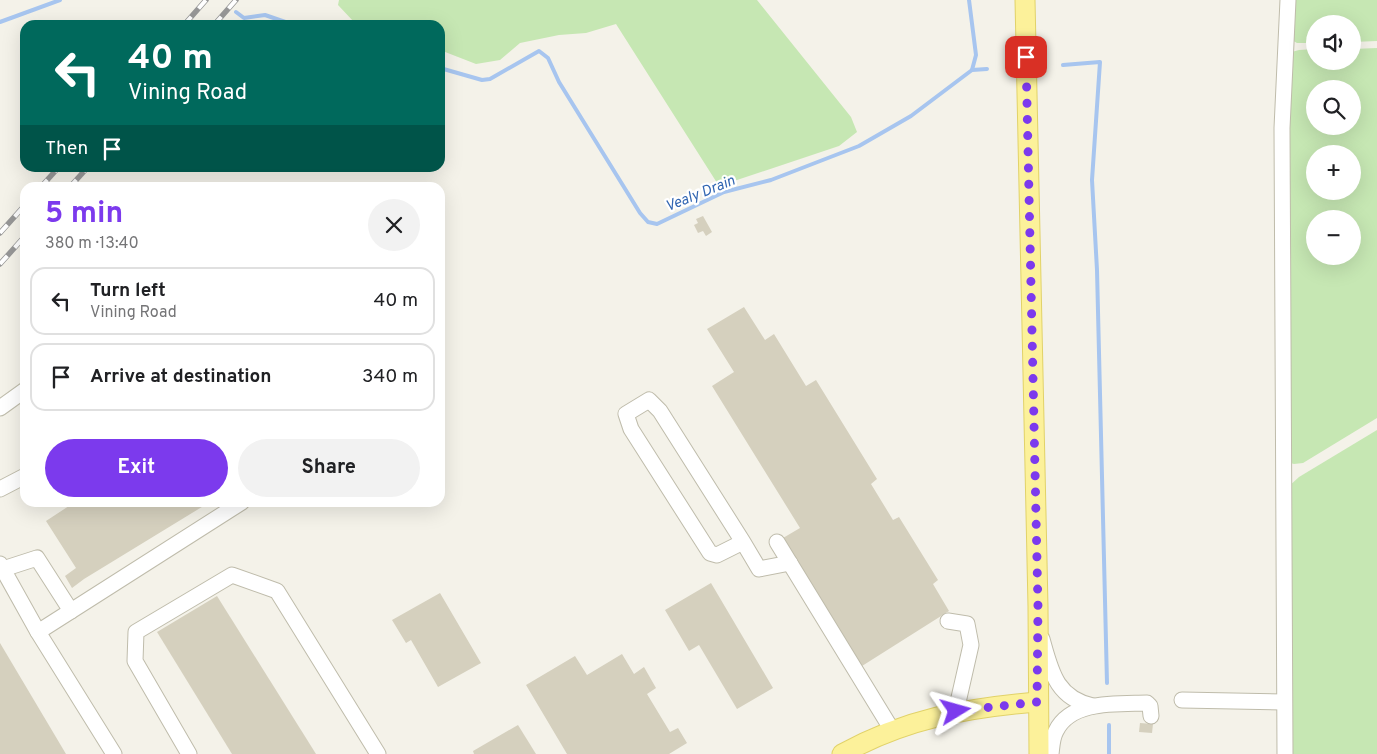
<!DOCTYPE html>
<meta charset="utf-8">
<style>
:root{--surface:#fff;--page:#f2f2f2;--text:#202124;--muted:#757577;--line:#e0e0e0;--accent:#7c3aed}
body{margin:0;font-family:Overpass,sans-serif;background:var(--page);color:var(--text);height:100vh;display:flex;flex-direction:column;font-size:19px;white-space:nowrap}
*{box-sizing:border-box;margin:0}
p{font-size:16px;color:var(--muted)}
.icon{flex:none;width:28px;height:28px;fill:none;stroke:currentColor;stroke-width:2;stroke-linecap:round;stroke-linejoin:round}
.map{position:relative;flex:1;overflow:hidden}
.panel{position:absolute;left:20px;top:182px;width:425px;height:325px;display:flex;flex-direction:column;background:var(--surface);border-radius:15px;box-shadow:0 5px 20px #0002}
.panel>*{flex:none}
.banner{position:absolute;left:20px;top:20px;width:425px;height:152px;border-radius:15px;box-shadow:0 5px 20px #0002;background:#00695c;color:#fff;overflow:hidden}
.controls{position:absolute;left:1306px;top:15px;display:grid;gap:10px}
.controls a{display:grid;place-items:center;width:55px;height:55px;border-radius:50%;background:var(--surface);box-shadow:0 5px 20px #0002;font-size:25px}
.pin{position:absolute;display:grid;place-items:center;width:42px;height:42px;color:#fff;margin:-21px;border-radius:10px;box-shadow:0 2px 8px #0006}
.me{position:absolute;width:55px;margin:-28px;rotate:82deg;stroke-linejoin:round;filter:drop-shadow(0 0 4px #0008)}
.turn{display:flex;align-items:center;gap:18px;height:105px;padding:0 25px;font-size:22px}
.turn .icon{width:65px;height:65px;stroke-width:2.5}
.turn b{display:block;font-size:35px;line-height:42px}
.then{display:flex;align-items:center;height:48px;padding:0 25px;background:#0003;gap:10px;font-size:19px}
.round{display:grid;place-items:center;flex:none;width:52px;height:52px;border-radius:26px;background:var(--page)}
.head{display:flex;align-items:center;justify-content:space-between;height:85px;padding:0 25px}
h1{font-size:30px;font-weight:700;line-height:38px;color:var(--accent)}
.action{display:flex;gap:10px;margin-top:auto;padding:10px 25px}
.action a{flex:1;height:58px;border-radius:30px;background:var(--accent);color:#fff;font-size:20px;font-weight:700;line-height:58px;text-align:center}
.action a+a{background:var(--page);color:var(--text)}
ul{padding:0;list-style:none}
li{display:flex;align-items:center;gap:15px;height:68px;margin:0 10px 8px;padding:0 15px;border:2px solid var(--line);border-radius:15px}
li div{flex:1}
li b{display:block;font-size:19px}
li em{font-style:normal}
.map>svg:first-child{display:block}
</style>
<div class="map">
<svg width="1377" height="754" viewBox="0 0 1377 754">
<rect width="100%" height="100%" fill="#f4f2e9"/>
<g fill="#c6e7b3" fill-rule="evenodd">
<polygon points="339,0 757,0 851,117 857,132 839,146 719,186 616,24 586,33 559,35 520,43 500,60 476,64 440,50 440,25 366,25 354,22 338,5"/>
<polygon points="1287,0 1377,0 1377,41 1353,42 1352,24 1315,24 1315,43 1297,43 1290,39"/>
<path d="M 1377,48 L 1377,418 L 1303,463 L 1294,464 L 1287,462 L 1288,53 L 1299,50 L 1315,49 L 1315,61 L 1352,61 L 1353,49 ZM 1315,89 L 1352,89 L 1352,126 L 1315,126 ZM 1315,154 L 1352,154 L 1352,191 L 1315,191 ZM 1315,219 L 1352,219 L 1352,256 L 1315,256 Z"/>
<polygon points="1377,430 1377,754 1293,754 1287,488 1299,477"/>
</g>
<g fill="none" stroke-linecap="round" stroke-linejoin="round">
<g stroke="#a7c5ef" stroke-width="4">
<polyline points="236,12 244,18 265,15 294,25"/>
<polyline points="0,22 60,0"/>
<polyline points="1063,65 1100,62 1092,180 1097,270 1107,683"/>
<polyline points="440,68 482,80 490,79 539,51 548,58 559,82 640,213 648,222 657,224 724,192 771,180 859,146 911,116 972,70 976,55 969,0"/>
<polyline points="972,70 987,69"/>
<polyline points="1109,725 1109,754"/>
</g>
</g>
<g fill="#d5d0be">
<polygon points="703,216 712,232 706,236 703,231 698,233 694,225 698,223 696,219"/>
<polygon points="744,307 765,340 774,334 806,386 816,380 877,479 871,484 893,520 899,517 938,580 933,584 949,611 862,666 783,538 800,528 712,386 734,372 707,329"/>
<polygon points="75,502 210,502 84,579 72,588 65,576 76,568 46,521"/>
<polygon points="711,583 773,688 737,709 699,645 689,651 665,610"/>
<polygon points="440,593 481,663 438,687 411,640 406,643 392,620"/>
<polygon points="217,596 316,754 232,754 157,632"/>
<polygon points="0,643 66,754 0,754"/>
<polygon points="622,654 634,674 644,667 656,688 647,694 670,732 678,728 687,743 669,754 567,754 526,685 575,656 587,675"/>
<polygon points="1140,723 1153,724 1152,733 1139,732"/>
<polygon points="518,725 536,754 474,754 473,751"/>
</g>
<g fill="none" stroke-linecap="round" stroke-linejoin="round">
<defs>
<g id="minor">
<polyline points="0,408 25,390"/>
<polyline points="0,489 25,476"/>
<polyline points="743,542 717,555 710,553 631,429 626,414 649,400 660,411 743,542 759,569 790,563"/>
<polyline points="777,542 892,730"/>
<polyline points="0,564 38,632 114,754"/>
<polyline points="3,569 37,558 71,611"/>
<polyline points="948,621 967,624 971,645 956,711"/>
<polyline points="38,632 242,502"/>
<path d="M 1042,639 C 1051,671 1056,698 1093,706"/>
<polyline points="1182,700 1284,702"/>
<polyline points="189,754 135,661 136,632 232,575 277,591 378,754"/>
<path d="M 1051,754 C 1052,747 1052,738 1056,731 C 1071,700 1117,704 1147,703 L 1150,706 L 1151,716"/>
<polyline points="1285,754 1282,128 1288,0"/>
</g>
<g id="major">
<polyline points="1025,0 1038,607 1039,754"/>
<path d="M 842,754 C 905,719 966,708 1037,702"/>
</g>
</defs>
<use href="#minor" stroke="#bfbcab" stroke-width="17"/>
<use href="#major" stroke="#e1d269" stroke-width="21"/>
<use href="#minor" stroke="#fff" stroke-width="15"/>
<use href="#major" stroke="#fcf19a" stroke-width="19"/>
<defs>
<g id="rail">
<polyline points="184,25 206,0"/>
<polyline points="214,25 236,0"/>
<polyline points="40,188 58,168"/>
<polyline points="69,188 87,168"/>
<polyline points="0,233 25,205"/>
<polyline points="0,264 25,236"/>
</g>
</defs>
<use href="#rail" stroke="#979797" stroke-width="5.5"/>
<use href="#rail" stroke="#fff" stroke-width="4" stroke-dasharray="11" stroke-linecap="butt"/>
</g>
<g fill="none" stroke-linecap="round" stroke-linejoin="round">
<polyline stroke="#7c3aed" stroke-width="9" stroke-dasharray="0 16.2" points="956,711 1037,702 1038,607 1026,57"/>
</g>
<g text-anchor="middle" stroke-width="4.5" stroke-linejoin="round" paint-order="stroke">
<g font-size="15" font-style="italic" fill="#3266b2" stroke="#fff">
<text transform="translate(700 193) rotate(-22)" y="5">Vealy Drain</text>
</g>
</g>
</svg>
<div class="controls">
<a><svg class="icon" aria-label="sound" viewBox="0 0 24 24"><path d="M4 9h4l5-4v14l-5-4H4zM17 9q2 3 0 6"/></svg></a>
<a><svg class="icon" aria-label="search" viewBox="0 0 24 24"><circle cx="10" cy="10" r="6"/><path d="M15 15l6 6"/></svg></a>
<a>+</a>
<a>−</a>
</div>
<div class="pin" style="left:1026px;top:57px;background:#d93025"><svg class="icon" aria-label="arrive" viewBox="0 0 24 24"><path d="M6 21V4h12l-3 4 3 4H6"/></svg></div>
<svg class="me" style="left:956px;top:711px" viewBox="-20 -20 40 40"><path d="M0-17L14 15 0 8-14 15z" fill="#7c3aed" stroke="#fff" stroke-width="4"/></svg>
<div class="banner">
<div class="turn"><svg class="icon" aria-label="left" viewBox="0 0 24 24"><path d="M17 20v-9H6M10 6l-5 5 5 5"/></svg><div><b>40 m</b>Vining Road</div></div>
<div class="then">Then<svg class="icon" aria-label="arrive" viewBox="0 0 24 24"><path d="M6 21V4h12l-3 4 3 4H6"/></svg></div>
</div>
<section class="panel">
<div class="head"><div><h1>5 min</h1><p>380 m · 13:40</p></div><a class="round"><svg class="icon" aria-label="close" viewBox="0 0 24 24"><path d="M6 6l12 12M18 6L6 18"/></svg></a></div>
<ul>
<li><svg class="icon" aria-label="left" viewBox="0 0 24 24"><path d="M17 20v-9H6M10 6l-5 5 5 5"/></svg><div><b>Turn left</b><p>Vining Road</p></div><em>40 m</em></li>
<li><svg class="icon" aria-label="arrive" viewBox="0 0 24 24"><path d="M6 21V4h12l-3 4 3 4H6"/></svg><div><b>Arrive at destination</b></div><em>340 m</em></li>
</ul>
<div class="action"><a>Exit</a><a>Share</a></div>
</section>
</div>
